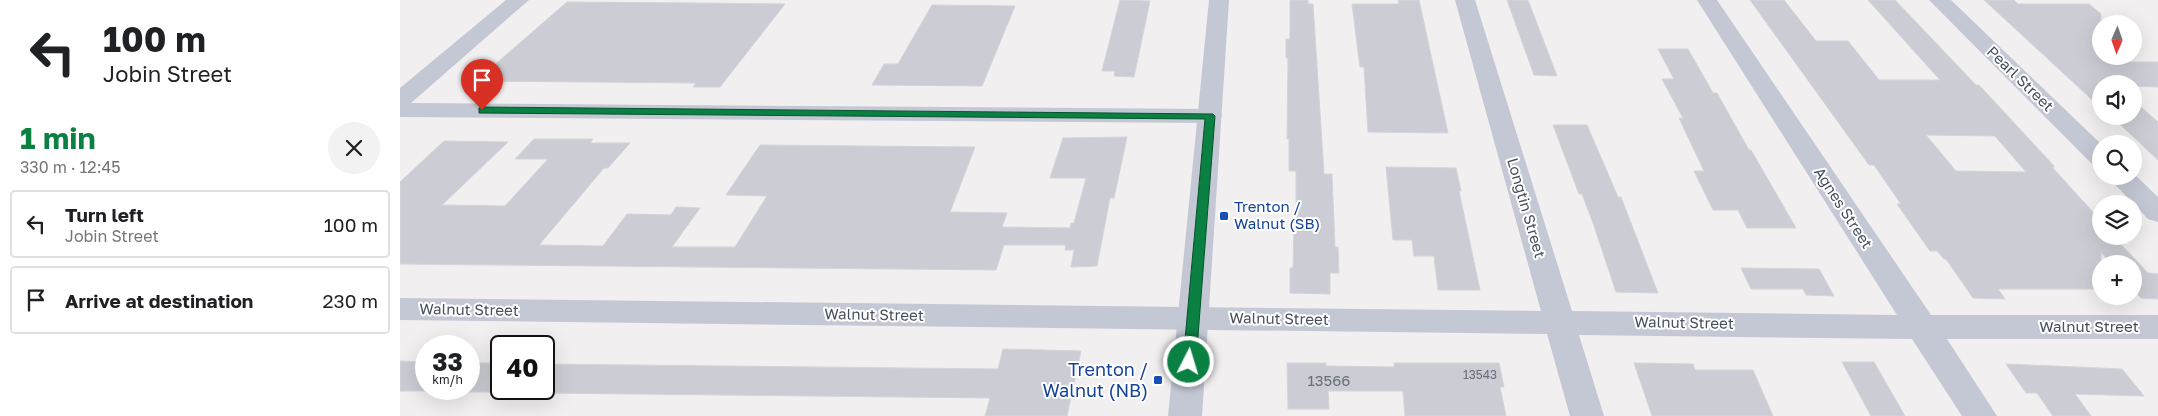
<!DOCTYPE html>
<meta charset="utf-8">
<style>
:root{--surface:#fff;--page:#f2f2f2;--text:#202124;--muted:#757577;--line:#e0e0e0;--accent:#0b8043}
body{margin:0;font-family:"Golos Text",sans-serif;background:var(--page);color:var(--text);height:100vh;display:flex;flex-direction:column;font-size:19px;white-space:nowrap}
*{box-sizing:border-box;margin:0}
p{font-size:16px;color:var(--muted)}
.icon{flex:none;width:28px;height:28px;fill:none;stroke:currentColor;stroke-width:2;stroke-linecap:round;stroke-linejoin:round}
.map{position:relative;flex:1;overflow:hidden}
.drawer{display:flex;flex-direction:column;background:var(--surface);width:400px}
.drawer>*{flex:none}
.guide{background:#fff;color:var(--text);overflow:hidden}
.needle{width:32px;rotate:182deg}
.buttons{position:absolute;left:1692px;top:15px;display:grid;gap:10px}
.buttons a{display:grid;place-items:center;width:50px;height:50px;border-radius:50%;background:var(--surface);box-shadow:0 5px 20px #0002;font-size:25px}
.speed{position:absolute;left:15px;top:335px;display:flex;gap:10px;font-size:25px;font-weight:700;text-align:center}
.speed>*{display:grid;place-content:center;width:65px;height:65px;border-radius:50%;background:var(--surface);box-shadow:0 5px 20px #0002;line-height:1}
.speed small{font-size:12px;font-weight:400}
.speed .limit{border:2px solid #111;border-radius:8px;background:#fff;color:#111}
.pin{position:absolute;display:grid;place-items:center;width:42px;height:42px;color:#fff;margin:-51px -21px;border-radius:50% 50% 50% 0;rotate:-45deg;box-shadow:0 0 5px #0007}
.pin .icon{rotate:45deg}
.me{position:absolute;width:55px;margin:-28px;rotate:5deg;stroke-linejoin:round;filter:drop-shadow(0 0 4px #0008)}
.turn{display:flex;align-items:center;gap:18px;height:105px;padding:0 20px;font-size:22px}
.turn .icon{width:65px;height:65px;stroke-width:2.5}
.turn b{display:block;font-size:35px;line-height:42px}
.round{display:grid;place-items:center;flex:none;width:52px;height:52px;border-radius:26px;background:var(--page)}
.headline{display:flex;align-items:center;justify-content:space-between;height:85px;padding:0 20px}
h1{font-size:30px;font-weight:700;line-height:38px;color:var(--accent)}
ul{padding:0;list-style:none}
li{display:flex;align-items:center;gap:15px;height:68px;margin:0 10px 8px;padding:0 10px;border:2px solid var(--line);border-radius:5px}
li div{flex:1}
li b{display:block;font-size:19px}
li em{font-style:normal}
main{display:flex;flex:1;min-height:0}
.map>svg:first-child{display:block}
</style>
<main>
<section class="drawer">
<div class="guide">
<div class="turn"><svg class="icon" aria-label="left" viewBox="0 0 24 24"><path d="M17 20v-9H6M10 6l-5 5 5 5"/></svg><div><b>100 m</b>Jobin Street</div></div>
</div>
<div class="headline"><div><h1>1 min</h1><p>330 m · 12:45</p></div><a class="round"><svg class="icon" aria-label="close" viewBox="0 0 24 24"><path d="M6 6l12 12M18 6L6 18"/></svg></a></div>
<ul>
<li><svg class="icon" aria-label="left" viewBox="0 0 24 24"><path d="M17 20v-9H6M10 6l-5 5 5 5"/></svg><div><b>Turn left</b><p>Jobin Street</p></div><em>100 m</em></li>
<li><svg class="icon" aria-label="arrive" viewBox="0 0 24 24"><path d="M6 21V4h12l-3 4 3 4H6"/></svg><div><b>Arrive at destination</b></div><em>230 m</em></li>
</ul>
</section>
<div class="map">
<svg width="1758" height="416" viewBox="0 0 1758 416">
<rect width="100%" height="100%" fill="#f1efef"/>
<g fill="#cccdd4" stroke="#d3d4da" fill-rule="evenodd">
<polygon points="720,0 750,1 734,77 714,76 715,71 702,71"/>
<polygon points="890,0 908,0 908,4 913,4 924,174 932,174 935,247 938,247 939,273 930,273 930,294 890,293 890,268 893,268 894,229 896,229 896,171 889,171 889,139 887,139 888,58 886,58 886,39 890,39"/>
<polygon points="998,0 1019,0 1048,133 968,132 964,67 960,67 952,4 999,4"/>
<polygon points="1107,0 1128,0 1157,76 1134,75"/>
<path d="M 1350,0 L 1384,0 L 1416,41 L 1448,41 L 1479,80 L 1540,80 L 1468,0 L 1495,0 L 1576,85 L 1579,85 L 1655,167 L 1652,167 L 1701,221 L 1701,238 L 1715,238 L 1748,273 L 1758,274 L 1758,299 L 1741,298 L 1734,290 L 1734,264 L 1711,264 L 1701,252 L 1701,289 L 1598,289 L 1605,299 L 1573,298 L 1546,259 L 1544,259 L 1537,251 L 1530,251 L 1497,204 L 1501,204 L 1474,165 L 1469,165 ZM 1526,135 L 1595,136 L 1626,172 L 1556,171 Z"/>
<polygon points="1584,0 1614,0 1618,4 1689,4 1701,14 1701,56 1715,56 1722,62 1758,62 1758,87 1734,86 1734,84 1701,84 1701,108"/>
<polygon points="167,2 296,3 385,4 320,87 293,87 296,83 76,81"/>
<polygon points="532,5 615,6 582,86 472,85 484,64 498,64"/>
<polygon points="1258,49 1288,49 1313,93 1317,93 1349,150 1351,150 1396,228 1347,228 1338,210 1313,210 1294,171 1304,171 1279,118 1283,118 1262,79 1274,79"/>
<polygon points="1734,101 1758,122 1758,160 1711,116 1734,116"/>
<polygon points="1153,125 1187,125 1218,197 1221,197 1258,293 1216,292 1193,223 1182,194 1179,194"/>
<polygon points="727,137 714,198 710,198 697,266 671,267 674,250 665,250 666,245 604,245 596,270 0,264 0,182 44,141 108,142 42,205 105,206 148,159 115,159 134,139 193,139 190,143 230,143 208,168 204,168 139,245 203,246 227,214 271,215 276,207 300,208 272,247 335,247 367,196 326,195 360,145 575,147 550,212 607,213 602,227 670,228 671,223 674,223 686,178 650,178 663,138"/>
<polygon points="986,167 1056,168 1061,191 1059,191 1080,290 1038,290 1034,256 1014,256 1012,240 993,240"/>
<polygon points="1341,268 1419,269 1434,296 1406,295 1403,289 1351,289"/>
<polygon points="603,349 681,351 667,416 585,416 590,398 144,393 144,364 598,369"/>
<polygon points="0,361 26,362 26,391 0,391"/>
<polygon points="1442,362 1474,362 1505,416 1471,416"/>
<rect x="69" y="363" width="32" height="29"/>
<polygon points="887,363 926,363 926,366 994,367 994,363 1099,363 1104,387 1100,387 1106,416 1005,416 1003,391 928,391 929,409 888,409"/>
<polygon points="1234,363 1293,364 1295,370 1353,370 1373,416 1252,416"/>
<polygon points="1606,364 1722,369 1744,396 1675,394 1691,416 1653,416 1637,393 1626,393"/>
</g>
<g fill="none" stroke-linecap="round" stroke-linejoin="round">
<g fill="#c3c8d4" fill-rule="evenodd">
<polygon points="106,0 129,0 11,103 810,109 819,111 822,116 819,121 810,123 0,117 0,88"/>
<polygon points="1055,0 1075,0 1172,311 1497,315 1297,0 1317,0 1531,315 1758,315 1758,339 1547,339 1597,416 1562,416 1512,339 1179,335 1204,416 1170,416 1147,334 0,320 0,298 1141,311"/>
<polygon points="1529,0 1551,0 1701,144 1701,166 1692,164"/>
<polygon points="1734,174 1758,197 1758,222 1748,219 1707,176 1734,176"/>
</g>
<polygon fill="#c3c8d4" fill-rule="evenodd" points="809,0 829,0 802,416 768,416"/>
</g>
<polygon fill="#0b8043" stroke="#07532c" points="82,107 813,114 815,116 796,362 794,366 789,367 785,366 783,362 805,119 79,113 79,108"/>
<g fill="#1a4fb4" stroke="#fff" stroke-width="2">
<rect x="819" y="211" width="10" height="10" rx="2.5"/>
<rect x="753" y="375" width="10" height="10" rx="2.5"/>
</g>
<g text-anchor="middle" stroke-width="4" stroke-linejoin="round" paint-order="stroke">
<g font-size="12" fill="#686e7a">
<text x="1080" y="379">13543</text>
</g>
<g font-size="15" fill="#474e5c" stroke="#fff">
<text transform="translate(1620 79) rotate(44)" y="5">Pearl Street</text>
<text transform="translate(1126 208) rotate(74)" y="5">Longtin Street</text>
<text transform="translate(1443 208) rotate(57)" y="5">Agnes Street</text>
<text transform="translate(69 310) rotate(1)" y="5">Walnut Street</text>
<text transform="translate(474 315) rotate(1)" y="5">Walnut Street</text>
<text transform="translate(879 319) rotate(1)" y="5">Walnut Street</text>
<text transform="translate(1284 323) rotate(1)" y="5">Walnut Street</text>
<text x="1689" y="332">Walnut Street</text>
</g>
<g font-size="15" fill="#164399" stroke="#fff" text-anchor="start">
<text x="834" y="212">Trenton /<tspan x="834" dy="17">Walnut (SB)</tspan></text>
</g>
<g font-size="15" fill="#686e7a">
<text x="929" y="386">13566</text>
</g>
<g font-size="18" fill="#164399" stroke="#fff" text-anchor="end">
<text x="748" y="376">Trenton /<tspan x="748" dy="21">Walnut (NB)</tspan></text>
</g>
</g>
</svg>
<div class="buttons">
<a><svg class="needle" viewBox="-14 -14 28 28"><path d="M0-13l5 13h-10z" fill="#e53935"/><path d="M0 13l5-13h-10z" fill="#757577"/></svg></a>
<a><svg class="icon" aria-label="sound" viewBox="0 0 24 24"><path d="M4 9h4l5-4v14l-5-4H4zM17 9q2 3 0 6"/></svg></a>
<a><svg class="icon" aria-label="search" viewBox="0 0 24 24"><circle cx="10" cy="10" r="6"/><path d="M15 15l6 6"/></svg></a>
<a><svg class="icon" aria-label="layers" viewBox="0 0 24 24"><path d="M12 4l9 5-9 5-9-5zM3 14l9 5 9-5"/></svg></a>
<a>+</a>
</div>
<div class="speed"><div>33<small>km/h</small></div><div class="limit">40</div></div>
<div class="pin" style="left:82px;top:110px;background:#d93025"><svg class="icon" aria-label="arrive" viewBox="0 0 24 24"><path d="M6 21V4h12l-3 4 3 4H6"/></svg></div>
<svg class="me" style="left:789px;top:362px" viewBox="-20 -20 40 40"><circle r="17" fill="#0b8043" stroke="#fff" stroke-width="3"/><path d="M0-11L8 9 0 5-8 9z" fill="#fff"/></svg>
</div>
</main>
